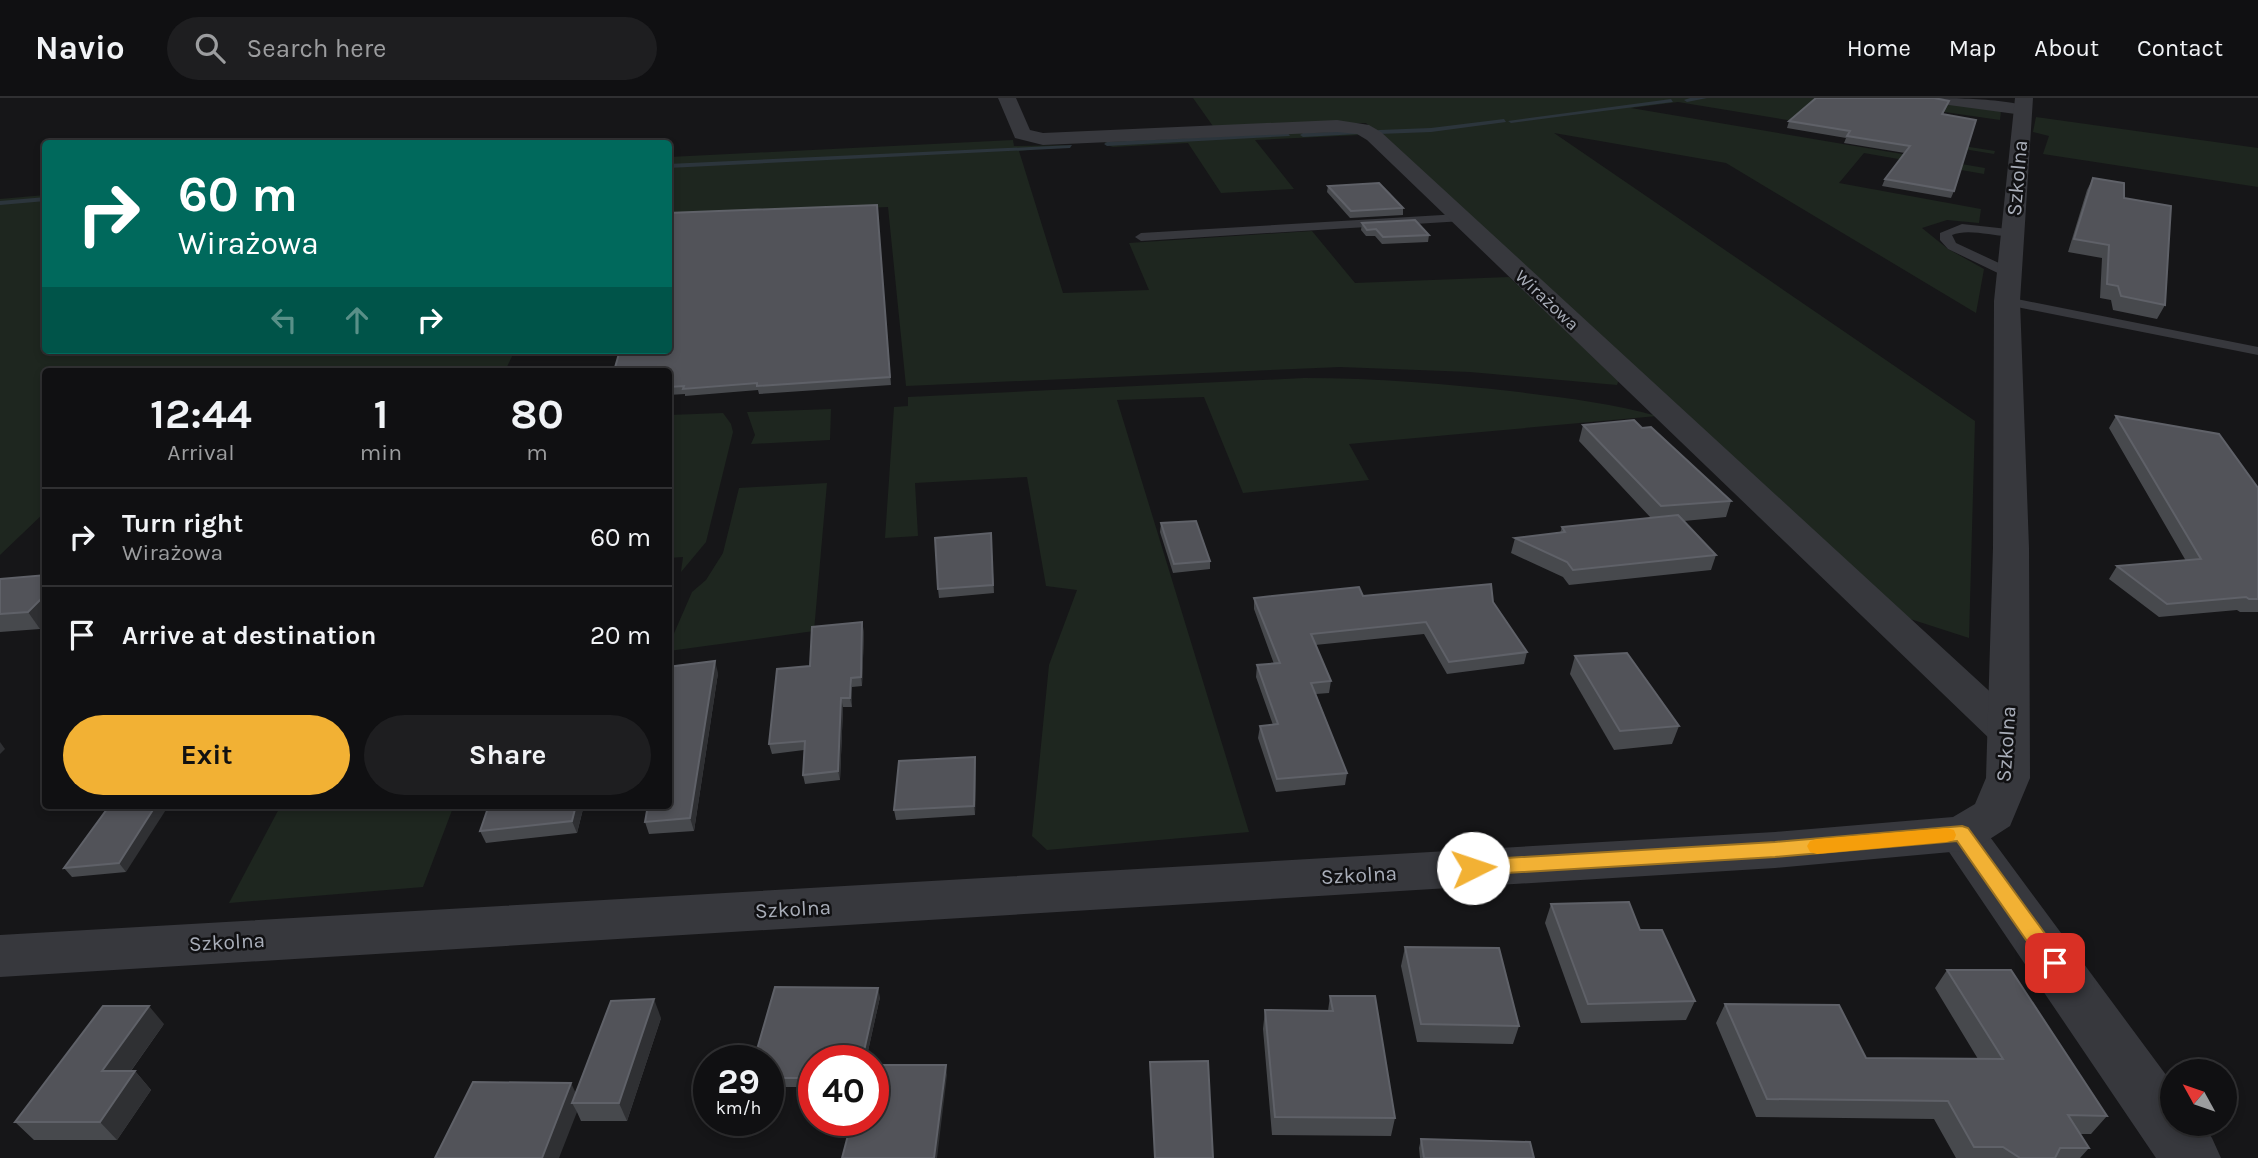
<!DOCTYPE html>
<meta charset="utf-8">
<style>
:root{--surface:#101012;--page:#1e1e20;--text:#f1f3f6;--muted:#9c9d9f;--line:#303032;--accent:#f2b134}
body{margin:0;font-family:Karla,sans-serif;background:var(--page);color:var(--text);height:100vh;display:flex;flex-direction:column;font-size:26px;white-space:nowrap}
*{box-sizing:border-box;margin:0}
p{font-size:23px;color:var(--muted)}
.icon{flex:none;width:38px;height:38px;fill:none;stroke:currentColor;stroke-width:2;stroke-linecap:round;stroke-linejoin:round}
.map{position:relative;flex:1;overflow:hidden}
.details{position:absolute;left:42px;top:270px;width:630px;height:441px;display:flex;flex-direction:column;background:var(--surface);border-radius:7px;box-shadow:0 4px 10px #0003,0 0 0 2px var(--line)}
.details>*{flex:none}
.guide{position:absolute;left:42px;top:42px;width:630px;height:214px;border-radius:7px;box-shadow:0 4px 10px #0003,0 0 0 2px var(--line);background:#00695c;color:#fff;overflow:hidden}
.needle{width:46px;rotate:310deg}
.tools{position:absolute;left:2160px;top:961px;display:grid;gap:14px}
.tools a{display:grid;place-items:center;width:77px;height:77px;border-radius:50%;background:var(--surface);box-shadow:0 4px 10px #0003,0 0 0 2px var(--line);font-size:35px}
.speed{position:absolute;left:693px;top:947px;display:flex;gap:14px;font-size:35px;font-weight:700;text-align:center}
.speed>*{display:grid;place-content:center;width:91px;height:91px;border-radius:50%;background:var(--surface);box-shadow:0 4px 10px #0003,0 0 0 2px var(--line);line-height:1}
.speed small{font-size:18px;font-weight:400}
.speed .limit{border:10px solid #d22;background:#fff;color:#111}
.pin{position:absolute;display:grid;place-items:center;width:60px;height:60px;color:#fff;margin:-30px;border-radius:14px;box-shadow:0 4px 10px #0006}
.me{position:absolute;width:77px;margin:-38px;rotate:86deg;stroke-linejoin:round;filter:drop-shadow(0 0 5px #0008)}
.turn{display:flex;align-items:center;gap:24px;height:147px;padding:0 21px;font-size:32px}
.turn .icon{width:91px;height:91px;stroke-width:2.5}
.turn b{display:block;font-size:49px;line-height:60px}
.lanes{display:flex;align-items:center;height:66px;padding:0 21px;background:#0003;justify-content:center;gap:35px;direction:ltr}
.lanes .off{opacity:.35}
.eta{display:flex;justify-content:space-evenly;align-items:center;height:119px;text-align:center}
.eta b{font-size:42px;font-weight:700;line-height:49px}
.button{display:flex;gap:14px;margin-top:auto;padding:14px 21px}
.button a{flex:1;height:80px;border-radius:42px;background:var(--accent);color:#111;font-size:28px;font-weight:700;line-height:80px;text-align:center}
.button a+a{background:var(--page);color:var(--text)}
ul{padding:0;list-style:none}
li{display:flex;align-items:center;gap:21px;height:98px;padding:0 21px;border-top:2px solid var(--line)}
li div{flex:1}
li b{display:block;font-size:26px}
li em{font-style:normal}
header{display:flex;align-items:center;gap:42px;box-sizing:border-box;height:98px;padding:0 35px;background:var(--surface);border-bottom:2px solid var(--line)}
header strong{font-size:33px}
nav{display:flex;gap:38px;margin-inline-start:auto;font-size:24px}
.search{width:490px;height:63px;background:var(--page);display:flex;align-items:center;gap:18px;box-sizing:border-box;padding:0 24px;border-radius:38px;color:var(--muted);font-size:26px}
.map>svg:first-child{display:block}
</style>
<header>
<strong>Navio</strong>
<div class="search"><svg class="icon" aria-label="search" viewBox="0 0 24 24"><circle cx="10" cy="10" r="6"/><path d="M15 15l6 6"/></svg>Search here</div>
<nav><a>Home</a><a>Map</a><a>About</a><a>Contact</a></nav>
</header>
<div class="map">
<svg width="2258" height="1060" viewBox="0 0 2258 1060">
<rect width="100%" height="100%" fill="#161618"/>
<g fill="#1e261f">
<polygon points="1193,0 1918,0 2001,13 2000,22 1896,7 1888,36 1995,53 1994,56 1678,4 1631,10 1985,70 1984,76 1864,55 1839,85 1981,111 1979,125 1947,122 1922,130 1948,151 1984,171 1976,215 1726,65 1554,35 1975,323 1969,540 1901,518 1366,25 1215,31"/>
<polygon points="2036,19 2258,50 2258,89 2043,56 2049,38 2033,34"/>
<polygon points="1342,31 1360,37 1255,42 1294,91 1221,95 1188,45 1113,49 1106,47 1104,42"/>
<polygon points="1013,42 1014,48 1072,47 1019,53 1063,195 1149,192 1129,145 1312,133 1355,185 1509,179 1619,281 1617,287 1470,274 1340,269 906,288 888,109 669,119 669,59"/>
<polygon points="45,97 46,252 515,252 505,273 46,273 45,414 0,457 0,101"/>
<path d="M 1304,280 C 1376,280 1448,286 1519,294 C 1566,300 1612,305 1657,318 L 1349,346 L 1369,382 L 1243,395 L 1204,299 L 1117,302 L 1249,734 L 1047,752 L 1032,738 L 1049,567 L 1077,492 L 1046,488 L 1027,379 L 915,385 L 918,438 L 885,440 L 894,309 L 908,308 L 908,299 Z"/>
<polygon points="831,311 830,342 751,346 755,337 747,314"/>
<polygon points="723,315 731,326 733,334 706,444 681,474 683,459 669,460 669,317"/>
<polygon points="827,385 814,533 669,553 669,547 692,494 706,482 723,455 739,390"/>
<polygon points="281,707 454,707 423,789 229,805"/>
</g>
<g fill="none" stroke-linecap="round" stroke-linejoin="round">
<g fill="#2c353c" fill-rule="evenodd">
<polygon points="1690,0 1707,0 1687,4 1684,2"/>
<polygon points="1671,1 1673,4 1511,25 1508,23"/>
<polygon points="1504,21 1506,24 1431,34 1379,36 1376,34 1379,32 1431,30"/>
<polygon points="1356,33 1358,36 1303,39 1300,37 1303,35"/>
<polygon points="1288,35 1290,38 1107,48 1104,46 1107,44"/>
<polygon points="1072,47 1070,50 668,70 668,66"/>
<polygon points="46,99 46,103 0,107 0,103"/>
</g>
<g fill="#37383d" fill-rule="evenodd">
<polygon points="1459,116 1463,117 1463,123 1141,143 1135,139 1141,135"/>
<path d="M 1962,126 L 2017,132 L 2019,135 C 2007,144 1972,128 1952,137 L 1956,145 L 2014,172 L 2014,178 L 2004,178 L 1948,151 L 1940,142 L 1940,135 Z"/>
<polygon points="2007,199 2258,249 2258,257 2002,206 2000,203"/>
</g>
<g fill="#37383d" fill-rule="evenodd">
<polygon points="998,0 1016,0 1030,32 1043,35 1337,22 1369,27 1381,34 2023,624 2029,634 2023,644 2008,649 1993,644 1367,42 1357,36 1337,34 1043,47 1015,40"/>
<path d="M 1925,0 C 1946,0 2020,0 2032,12 L 2023,17 L 1934,5 Z"/>
<polygon points="1962,719 1979,724 2172,985 2172,1026 2202,1026 2212,1040 2221,1060 2156,1060 1945,748 1939,736 1945,724"/>
</g>
<polygon fill="#37383d" fill-rule="evenodd" points="2015,0 2033,0 2020,203 2029,450 2030,680 2010,728 1979,748 1962,753 1775,770 0,879 0,837 1775,734 1953,719 1975,706 1986,680 1993,450 1994,203"/>
</g>
<g fill="#47494d">
<polygon points="1949,3 1943,16 1954,93 1951,100 1882,88 1885,81 1905,55 1844,45 1846,40 1787,30 1789,23"/>
<polygon points="2093,80 2124,100 2165,207 2157,221 2113,212 2111,202 2100,200 2102,160 2068,154 2087,92"/>
<polygon points="1328,88 1403,110 1403,117 1350,120 1327,94"/>
<polygon points="877,107 891,287 759,296 758,292 685,298 685,296 668,297 668,273"/>
<polygon points="1362,125 1429,137 1428,144 1382,146 1375,138 1366,138 1361,132"/>
<polygon points="2116,318 2258,390 2258,514 2240,514 2237,512 2159,519 2109,481 2117,468 2186,463 2109,330"/>
<polygon points="1583,327 1642,330 1731,403 1726,419 1684,423 1716,457 1711,472 1569,487 1563,479 1511,455 1515,440 1560,435 1562,429 1651,420 1579,343"/>
<polygon points="1161,425 1210,463 1210,471 1173,475 1160,434"/>
<polygon points="991,435 994,495 939,500 938,491"/>
<polygon points="46,477 40,531 0,534 0,481"/>
<polygon points="1363,498 1493,504 1527,554 1524,566 1447,576 1424,536 1315,547 1331,583 1329,595 1316,596 1347,675 1345,687 1276,694 1258,640 1260,628 1273,627 1256,579 1257,567 1274,566 1254,511 1254,500"/>
<polygon points="864,533 862,588 852,589 852,609 843,609 840,682 805,686 803,677 804,652 772,656 769,646 810,568"/>
<polygon points="1575,558 1679,628 1672,646 1614,652 1570,576"/>
<polygon points="718,575 694,733 649,736 645,724"/>
<polygon points="976,668 975,717 896,722 894,712"/>
<polygon points="110,707 126,774 72,779 64,770"/>
<polygon points="584,707 577,735 486,745 480,733"/>
<polygon points="1551,806 1640,832 1695,903 1686,922 1581,925 1545,825"/>
<polygon points="1405,849 1519,928 1513,946 1417,944 1401,868"/>
<polygon points="1947,872 2107,1018 2091,1036 2080,1036 2089,1050 2080,1060 1956,1060 1934,1021 1756,1019 1716,925 1725,906 1866,960 1978,961 1935,890"/>
<polygon points="1330,898 1395,1020 1391,1038 1272,1037 1263,931 1265,912 1328,913"/>
<polygon points="880,899 866,962 814,962 814,989 768,989 768,962"/>
<polygon points="661,920 627,1023 581,1023 577,1014 435,1060 576,995"/>
<polygon points="164,926 131,973 135,973 151,992 117,1042 34,1042 15,1024"/>
<polygon points="1421,1041 1534,1060 1420,1060 1419,1050"/>
</g>
<g fill="#2f3033">
<polygon points="46,496 46,525 40,531 28,514"/>
<polygon points="862,524 864,533 862,588 861,579"/>
<polygon points="715,563 718,575 694,733 690,720"/>
<polygon points="851,580 852,589 852,609 850,600"/>
<polygon points="841,600 843,609 840,682 838,673"/>
<polygon points="0,644 5,651 0,656"/>
<polygon points="975,659 976,668 975,717 974,708"/>
<polygon points="156,707 169,707 126,774 119,765"/>
<polygon points="576,707 584,707 577,735 572,723"/>
<polygon points="878,890 880,899 866,962 862,962"/>
<polygon points="654,901 661,920 627,1023 619,1005"/>
<polygon points="149,908 164,926 118,991 102,973"/>
<polygon points="946,967 947,977 937,1060 934,1060"/>
<polygon points="135,973 151,992 117,1042 100,1024"/>
<polygon points="571,985 580,1004 572,1005 577,1014 559,1060 542,1060"/>
</g>
<g fill="#525359" stroke="#5f6168" stroke-width="2">
<polygon points="1816,0 1934,0 1949,3 1942,16 1976,22 1954,93 1885,81 1910,48 1847,38 1850,33 1789,23"/>
<polygon points="2093,80 2124,85 2124,100 2171,108 2165,207 2121,198 2118,188 2107,186 2109,147 2074,141"/>
<polygon points="1379,85 1403,110 1351,113 1328,88"/>
<polygon points="877,107 890,279 757,288 757,285 683,291 684,288 668,289 668,273 614,273 620,252 668,252 668,115"/>
<polygon points="1415,122 1429,137 1383,139 1376,131 1367,132 1362,125"/>
<polygon points="2116,318 2219,336 2258,390 2258,501 2249,501 2246,499 2167,506 2117,468 2201,461"/>
<polygon points="1634,322 1642,330 1651,329 1731,403 1661,408 1583,327"/>
<polygon points="1678,417 1716,457 1573,472 1567,464 1515,440 1565,434 1562,429"/>
<polygon points="1196,423 1210,463 1174,466 1161,425"/>
<polygon points="991,435 993,487 938,491 935,440"/>
<polygon points="46,477 46,496 28,514 0,516 0,481"/>
<polygon points="1491,486 1493,504 1527,554 1449,564 1426,524 1311,536 1331,583 1311,585 1347,675 1277,681 1260,628 1278,626 1257,567 1280,565 1254,500 1359,489 1363,498"/>
<polygon points="862,524 861,579 851,580 850,600 841,600 838,673 803,677 805,643 769,646 777,571 810,568 812,529"/>
<polygon points="1627,555 1679,628 1620,633 1575,558"/>
<polygon points="715,563 690,720 645,724 648,707 668,707 668,569"/>
<polygon points="975,659 974,708 894,712 899,663"/>
<polygon points="110,707 156,707 119,765 64,770"/>
<polygon points="489,707 576,707 572,723 480,733"/>
<polygon points="1629,804 1640,832 1662,832 1695,903 1588,906 1551,806"/>
<polygon points="1405,849 1499,850 1519,928 1421,926"/>
<polygon points="1947,872 2011,872 2107,1018 2068,1017 2089,1050 2060,1050 2055,1060 2020,1060 2003,1049 1974,1049 1948,1003 1767,1001 1725,906 1839,907 1866,960 2003,961"/>
<polygon points="775,889 878,890 862,962 814,962 814,980 768,980 768,962 754,962"/>
<polygon points="1330,898 1375,898 1395,1020 1275,1019 1265,912 1333,913"/>
<polygon points="654,901 619,1005 572,1005 611,903"/>
<polygon points="103,908 149,908 102,973 135,973 100,1024 15,1024"/>
<polygon points="1208,963 1213,1060 1155,1060 1150,964"/>
<polygon points="873,967 946,967 934,1060 842,1060 852,1022 873,1022"/>
<polygon points="473,984 571,985 542,1060 435,1060"/>
<polygon points="1421,1041 1530,1044 1534,1060 1424,1060"/>
</g>
<polygon fill="#f2b134" stroke="#9d7322" stroke-width="2" points="1962,728 1968,730 2062,859 2065,865 2062,872 2055,874 2047,872 1957,743 1775,759 1473,777 1466,775 1463,770 1466,764 1473,762 1775,744"/>
<polygon fill="#f59e0b" points="1947,730 1954,732 1956,737 1954,742 1947,744 1817,756 1810,754 1807,748 1810,743 1817,741"/>
<g text-anchor="middle" stroke-width="5" stroke-linejoin="round" paint-order="stroke">
<g font-size="18" fill="#a8adb8" stroke="#111113">
<text transform="translate(1547 202) rotate(43)" y="6">Wirażowa</text>
</g>
<g font-size="21" fill="#a8adb8" stroke="#111113">
<text transform="translate(2017 80) rotate(-85)" y="7">Szkolna</text>
<text transform="translate(2006 646) rotate(-86)" y="7">Szkolna</text>
<text transform="translate(1359 777) rotate(-3)" y="7">Szkolna</text>
<text transform="translate(793 811) rotate(-3)" y="7">Szkolna</text>
<text transform="translate(227 844) rotate(-3)" y="7">Szkolna</text>
</g>
</g>
</svg>
<div class="tools">
<a><svg class="needle" viewBox="-14 -14 28 28"><path d="M0-13l5 13h-10z" fill="#e53935"/><path d="M0 13l5-13h-10z" fill="#9c9d9f"/></svg></a>
</div>
<div class="speed"><div>29<small>km/h</small></div><div class="limit">40</div></div>
<div class="pin" style="left:2055px;top:865px;background:#d93025"><svg class="icon" aria-label="arrive" viewBox="0 0 24 24"><path d="M6 21V4h12l-3 4 3 4H6"/></svg></div>
<svg class="me" style="left:1473px;top:770px" viewBox="-20 -20 40 40"><circle r="19" fill="#fff"/><path d="M0-13L10 11 0 6-10 11z" fill="#f2b134"/></svg>
<div class="guide">
<div class="turn"><svg class="icon" aria-label="right" viewBox="0 0 24 24"><path d="M7 20v-9h11M14 6l5 5-5 5"/></svg><div><b>60 m</b>Wirażowa</div></div>
<div class="lanes"><svg class="icon off" aria-label="left" viewBox="0 0 24 24"><path d="M17 20v-9H6M10 6l-5 5 5 5"/></svg><svg class="icon off" aria-label="ahead" viewBox="0 0 24 24"><path d="M12 20V5M6 11l6-6 6 6"/></svg><svg class="icon" aria-label="right" viewBox="0 0 24 24"><path d="M7 20v-9h11M14 6l5 5-5 5"/></svg></div>
</div>
<section class="details">
<div class="eta">
<div><b>12:44</b><p>Arrival</p></div>
<div><b>1</b><p>min</p></div>
<div><b>80</b><p>m</p></div>
</div>
<ul>
<li><svg class="icon" aria-label="right" viewBox="0 0 24 24"><path d="M7 20v-9h11M14 6l5 5-5 5"/></svg><div><b>Turn right</b><p>Wirażowa</p></div><em>60 m</em></li>
<li><svg class="icon" aria-label="arrive" viewBox="0 0 24 24"><path d="M6 21V4h12l-3 4 3 4H6"/></svg><div><b>Arrive at destination</b></div><em>20 m</em></li>
</ul>
<div class="button"><a>Exit</a><a>Share</a></div>
</section>
</div>
